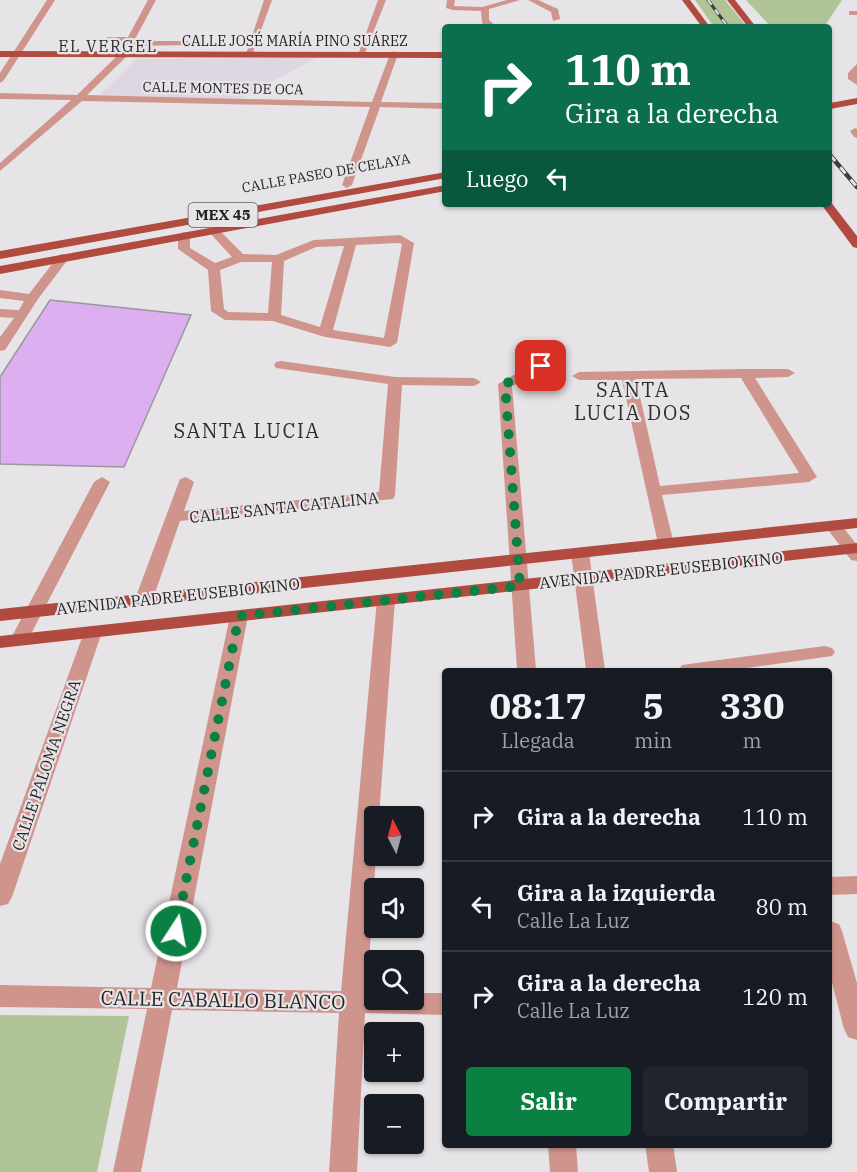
<!DOCTYPE html>
<html lang="es">
<meta charset="utf-8">
<style>
:root{--surface:#171b24;--page:#20242c;--text:#f1f3f6;--muted:#9ea1a6;--line:#363941;--accent:#0b8043}
body{margin:0;font-family:"IBM Plex Serif",serif;background:var(--page);color:var(--text);height:100vh;display:flex;flex-direction:column;font-size:22px;white-space:nowrap}
*{box-sizing:border-box;margin:0}
p{font-size:20px;color:var(--muted)}
.icon{flex:none;width:33px;height:33px;fill:none;stroke:currentColor;stroke-width:2;stroke-linecap:round;stroke-linejoin:round}
.map{position:relative;flex:1;overflow:hidden}
.details{position:absolute;left:442px;top:668px;width:390px;height:480px;display:flex;flex-direction:column;background:var(--surface);border-radius:6px;box-shadow:0 2px 4px #0004}
.details>*{flex:none}
.banner{position:absolute;left:442px;top:24px;width:390px;height:183px;border-radius:6px;box-shadow:0 2px 4px #0004;background:#0b6e4f;color:#fff;overflow:hidden}
.needle{width:39px;rotate:354deg}
.tools{position:absolute;left:364px;top:806px;display:grid;gap:12px}
.tools a{display:grid;place-items:center;width:60px;height:60px;border-radius:6px;background:var(--surface);box-shadow:0 2px 4px #0004;font-size:30px}
.pin{position:absolute;display:grid;place-items:center;width:51px;height:51px;color:#fff;margin:-26px;border-radius:12px;box-shadow:0 3px 9px #0006}
.me{position:absolute;width:66px;margin:-33px;rotate:11deg;stroke-linejoin:round;filter:drop-shadow(0 0 4px #0008)}
.turn{display:flex;align-items:center;gap:21px;height:126px;padding:0 24px;font-size:27px}
.turn .icon{width:78px;height:78px;stroke-width:2.5}
.turn b{display:block;font-size:42px;line-height:51px}
.then{display:flex;align-items:center;height:57px;padding:0 24px;background:#0003;gap:12px;font-size:22px}
.eta{display:flex;justify-content:space-evenly;align-items:center;height:102px;text-align:center}
.eta b{font-size:36px;font-weight:700;line-height:42px}
.action{display:flex;gap:12px;margin-top:auto;padding:12px 24px}
.action a{flex:1;height:69px;border-radius:6px;background:var(--accent);color:#fff;font-size:24px;font-weight:700;line-height:69px;text-align:center}
.action a+a{background:var(--page);color:var(--text)}
ul{padding:0;list-style:none}
li{display:flex;align-items:center;gap:18px;height:90px;padding:0 24px;border-top:2px solid var(--line)}
li div{flex:1}
li b{display:block;font-size:22px}
li em{font-style:normal}
.map>svg:first-child{display:block}
</style>
<div class="map">
<svg width="857" height="1172" viewBox="0 0 857 1172">
<rect width="100%" height="100%" fill="#e7e4e8"/>
<polygon fill="#ded7e1" points="318,57 240,99 100,95 136,59"/>
<g fill="#b1c497">
<polygon points="695,0 725,0 747,27 714,27"/>
<polygon points="746,0 842,0 824,27 771,27"/>
<polygon points="0,1015 129,1016 97,1172 0,1172"/>
</g>
<polygon fill="#dcb0f0" stroke="#9a989b" stroke-width="1.5" points="50,300 191,315 124,467 0,464 0,377"/>
<g fill="none" stroke-linecap="round" stroke-linejoin="round">
<g fill="#cf958c" fill-rule="evenodd">
<polygon points="47,0 55,0 4,80 0,83 0,73"/>
<polygon points="148,0 156,0 134,41 197,41 201,43 197,45 131,46 125,58 87,95 372,102 390,54 394,51 398,54 381,102 446,103 446,109 380,107 352,185 347,188 342,185 370,107 82,101 0,171 0,163 71,100 0,99 0,93 77,95 118,55 126,41 110,41 106,39 107,37 128,37"/>
<polygon points="264,0 272,0 252,55 245,57"/>
<polygon points="378,0 386,0 365,53 358,55"/>
<polygon points="447,0 455,0 454,6 482,7 507,0 520,0 489,9 489,20 497,27 488,27 482,23 481,11 453,10 446,8"/>
<polygon points="528,0 538,0 558,9 560,19 553,21 551,12"/>
<rect x="849" y="11" width="8" height="4"/>
<polygon points="706,24 709,27 633,27 637,25"/>
<polygon points="857,64 857,85 848,79 848,73"/>
<polygon points="855,128 857,129 857,138 854,137 850,131"/>
<path d="M 214,228 L 218,229 L 243,254 L 276,255 L 314,240 L 400,235 L 414,243 L 397,343 L 390,347 L 325,337 L 273,321 L 225,320 L 211,311 L 208,270 L 178,249 L 178,236 L 184,232 L 190,236 L 190,248 L 215,263 L 232,257 L 208,231 ZM 398,243 L 402,244 L 384,338 L 333,330 L 356,245 ZM 344,246 L 320,327 L 281,315 L 284,261 L 316,247 ZM 241,262 L 272,262 L 268,313 L 228,312 L 224,309 L 220,270 Z"/>
<polygon points="63,254 69,258 38,299 5,350 0,351 0,337 14,318 0,317 0,309 19,310 24,301 0,298 0,290 29,294 59,255"/>
<polygon points="550,342 557,346 546,369 512,386 536,670 517,670 498,384 535,363 543,346"/>
<polygon points="281,361 395,377 474,378 481,382 474,386 402,385 395,496 393,499 180,521 153,599 150,603 138,603 135,599 180,479 186,477 194,482 184,511 379,492 388,384 276,368 274,365 276,362"/>
<path d="M 745,369 L 788,369 L 795,373 L 788,377 L 755,378 L 817,477 L 809,482 L 662,495 L 674,544 L 671,548 L 659,548 L 622,380 L 579,380 L 572,376 L 579,372 ZM 741,378 L 799,473 L 660,486 L 636,379 Z"/>
<polygon points="102,477 110,482 28,640 26,644 12,644 10,640 94,482"/>
<polygon points="833,521 839,522 857,545 857,561 851,560 825,526 827,522"/>
<polygon points="580,548 586,549 589,553 605,670 586,670 571,553 574,549"/>
<polygon points="386,594 392,596 395,600 379,816 375,816 376,855 367,992 375,992 375,999 414,999 414,993 446,993 446,1015 365,1013 357,1172 329,1172 339,1013 172,1010 141,1172 113,1172 147,1009 0,1007 0,985 151,988 230,616 232,612 246,612 248,616 177,988 341,991 377,600 380,596"/>
<polygon points="93,626 100,628 102,632 12,897 8,904 0,906 0,864 84,632 86,628"/>
<polygon points="825,646 832,648 835,652 832,656 733,670 679,670 682,665 689,664"/>
<polygon points="857,876 857,894 830,895 830,877"/>
<polygon points="830,921 839,924 842,931 857,983 857,1040 848,1037 844,1029 830,975"/>
<polygon points="548,1144 576,1144 578,1172 550,1172"/>
<polygon points="645,1144 673,1144 677,1172 649,1172"/>
</g>
<g fill="#b14b40" fill-rule="evenodd">
<polygon points="682,0 690,0 710,27 702,27"/>
<polygon points="727,0 735,0 756,27 748,27"/>
<polygon points="0,51 390,52 446,52 446,58 56,57 0,57"/>
<polygon points="857,98 857,104 830,109 830,103"/>
<polygon points="446,172 446,178 0,259 0,251"/>
<polygon points="446,185 446,191 0,274 0,266"/>
<polygon points="830,201 857,236 857,248 853,247 821,204 830,204"/>
<polygon points="857,518 857,528 0,621 0,609"/>
<polygon points="857,543 857,553 0,648 0,636"/>
</g>
<defs>
<polyline id="rail-far1" points="708,0 728,27"/>
<polyline id="rail" points="830,155 857,187"/>
</defs>
<use href="#rail-far1" stroke="#403e40" stroke-width="3"/>
<use href="#rail" stroke="#403e40" stroke-width="4.5"/>
<use href="#rail-far1" stroke="#e7e4e8" stroke-width="2" stroke-dasharray="6" stroke-linecap="butt"/>
<use href="#rail" stroke="#e7e4e8" stroke-width="3" stroke-dasharray="8" stroke-linecap="butt"/>
</g>
<g fill="none" stroke-linecap="round" stroke-linejoin="round">
<polyline stroke="#0b8043" stroke-width="10" stroke-dasharray="0 18" points="176,931 239,616 520,586 505,384 541,366"/>
</g>
<g text-anchor="middle" stroke-width="4.5" stroke-linejoin="round" paint-order="stroke">
<g font-size="14" fill="#252425" stroke="#e7e4e8">
<text x="295" y="46">CALLE JOSÉ MARÍA PINO SUÁREZ</text>
<text transform="translate(223 88) rotate(1)" y="5">CALLE MONTES DE OCA</text>
<text transform="translate(326 173) rotate(-10)" y="5">CALLE PASEO DE CELAYA</text>
</g>
<rect fill="#e7e4e8" stroke="#5f5e60" stroke-width="1.5" x="188.5" y="203" width="69" height="24" rx="4.5"/>
<g font-size="15" font-weight="bold" fill="#252425">
<text x="223" y="220">MEX 45</text>
</g>
<g font-size="16" letter-spacing="1.5" fill="#2f2d30" stroke="#e7e4e8">
<text x="108" y="52">EL VERGEL</text>
</g>
<g font-size="16" fill="#252425" stroke="#e7e4e8">
<text transform="translate(284 507) rotate(-6)" y="6">CALLE SANTA CATALINA</text>
<text transform="translate(661 570) rotate(-6)" y="6">AVENIDA PADRE EUSEBIO KINO</text>
<text transform="translate(178 596) rotate(-6)" y="6">AVENIDA PADRE EUSEBIO KINO</text>
<text transform="translate(46 765) rotate(-71)" y="6">CALLE PALOMA NEGRA</text>
</g>
<g font-size="20" letter-spacing="1.5" fill="#2f2d30" stroke="#e7e4e8">
<text x="633" y="397">SANTA<tspan x="633" dy="23">LUCIA DOS</tspan></text>
<text x="247" y="438">SANTA LUCIA</text>
</g>
<g font-size="20" fill="#252425" stroke="#e7e4e8">
<text transform="translate(223 1000) rotate(1)" y="7">CALLE CABALLO BLANCO</text>
</g>
</g>
</svg>
<div class="tools">
<a><svg class="needle" viewBox="-14 -14 28 28"><path d="M0-13l5 13h-10z" fill="#e53935"/><path d="M0 13l5-13h-10z" fill="#9ea1a6"/></svg></a>
<a><svg class="icon" aria-label="sound" viewBox="0 0 24 24"><path d="M4 9h4l5-4v14l-5-4H4zM17 9q2 3 0 6"/></svg></a>
<a><svg class="icon" aria-label="search" viewBox="0 0 24 24"><circle cx="10" cy="10" r="6"/><path d="M15 15l6 6"/></svg></a>
<a>+</a>
<a>−</a>
</div>
<div class="pin" style="left:541px;top:366px;background:#d93025"><svg class="icon" aria-label="arrive" viewBox="0 0 24 24"><path d="M6 21V4h12l-3 4 3 4H6"/></svg></div>
<svg class="me" style="left:176px;top:931px" viewBox="-20 -20 40 40"><circle r="17" fill="#0b8043" stroke="#fff" stroke-width="3"/><path d="M0-11L8 9 0 5-8 9z" fill="#fff"/></svg>
<div class="banner">
<div class="turn"><svg class="icon" aria-label="right" viewBox="0 0 24 24"><path d="M7 20v-9h11M14 6l5 5-5 5"/></svg><div><b>110 m</b>Gira a la derecha</div></div>
<div class="then">Luego<svg class="icon" aria-label="left" viewBox="0 0 24 24"><path d="M17 20v-9H6M10 6l-5 5 5 5"/></svg></div>
</div>
<section class="details">
<div class="eta">
<div><b>08:17</b><p>Llegada</p></div>
<div><b>5</b><p>min</p></div>
<div><b>330</b><p>m</p></div>
</div>
<ul>
<li><svg class="icon" aria-label="right" viewBox="0 0 24 24"><path d="M7 20v-9h11M14 6l5 5-5 5"/></svg><div><b>Gira a la derecha</b></div><em>110 m</em></li>
<li><svg class="icon" aria-label="left" viewBox="0 0 24 24"><path d="M17 20v-9H6M10 6l-5 5 5 5"/></svg><div><b>Gira a la izquierda</b><p>Calle La Luz</p></div><em>80 m</em></li>
<li><svg class="icon" aria-label="right" viewBox="0 0 24 24"><path d="M7 20v-9h11M14 6l5 5-5 5"/></svg><div><b>Gira a la derecha</b><p>Calle La Luz</p></div><em>120 m</em></li>
</ul>
<div class="action"><a>Salir</a><a>Compartir</a></div>
</section>
</div>
